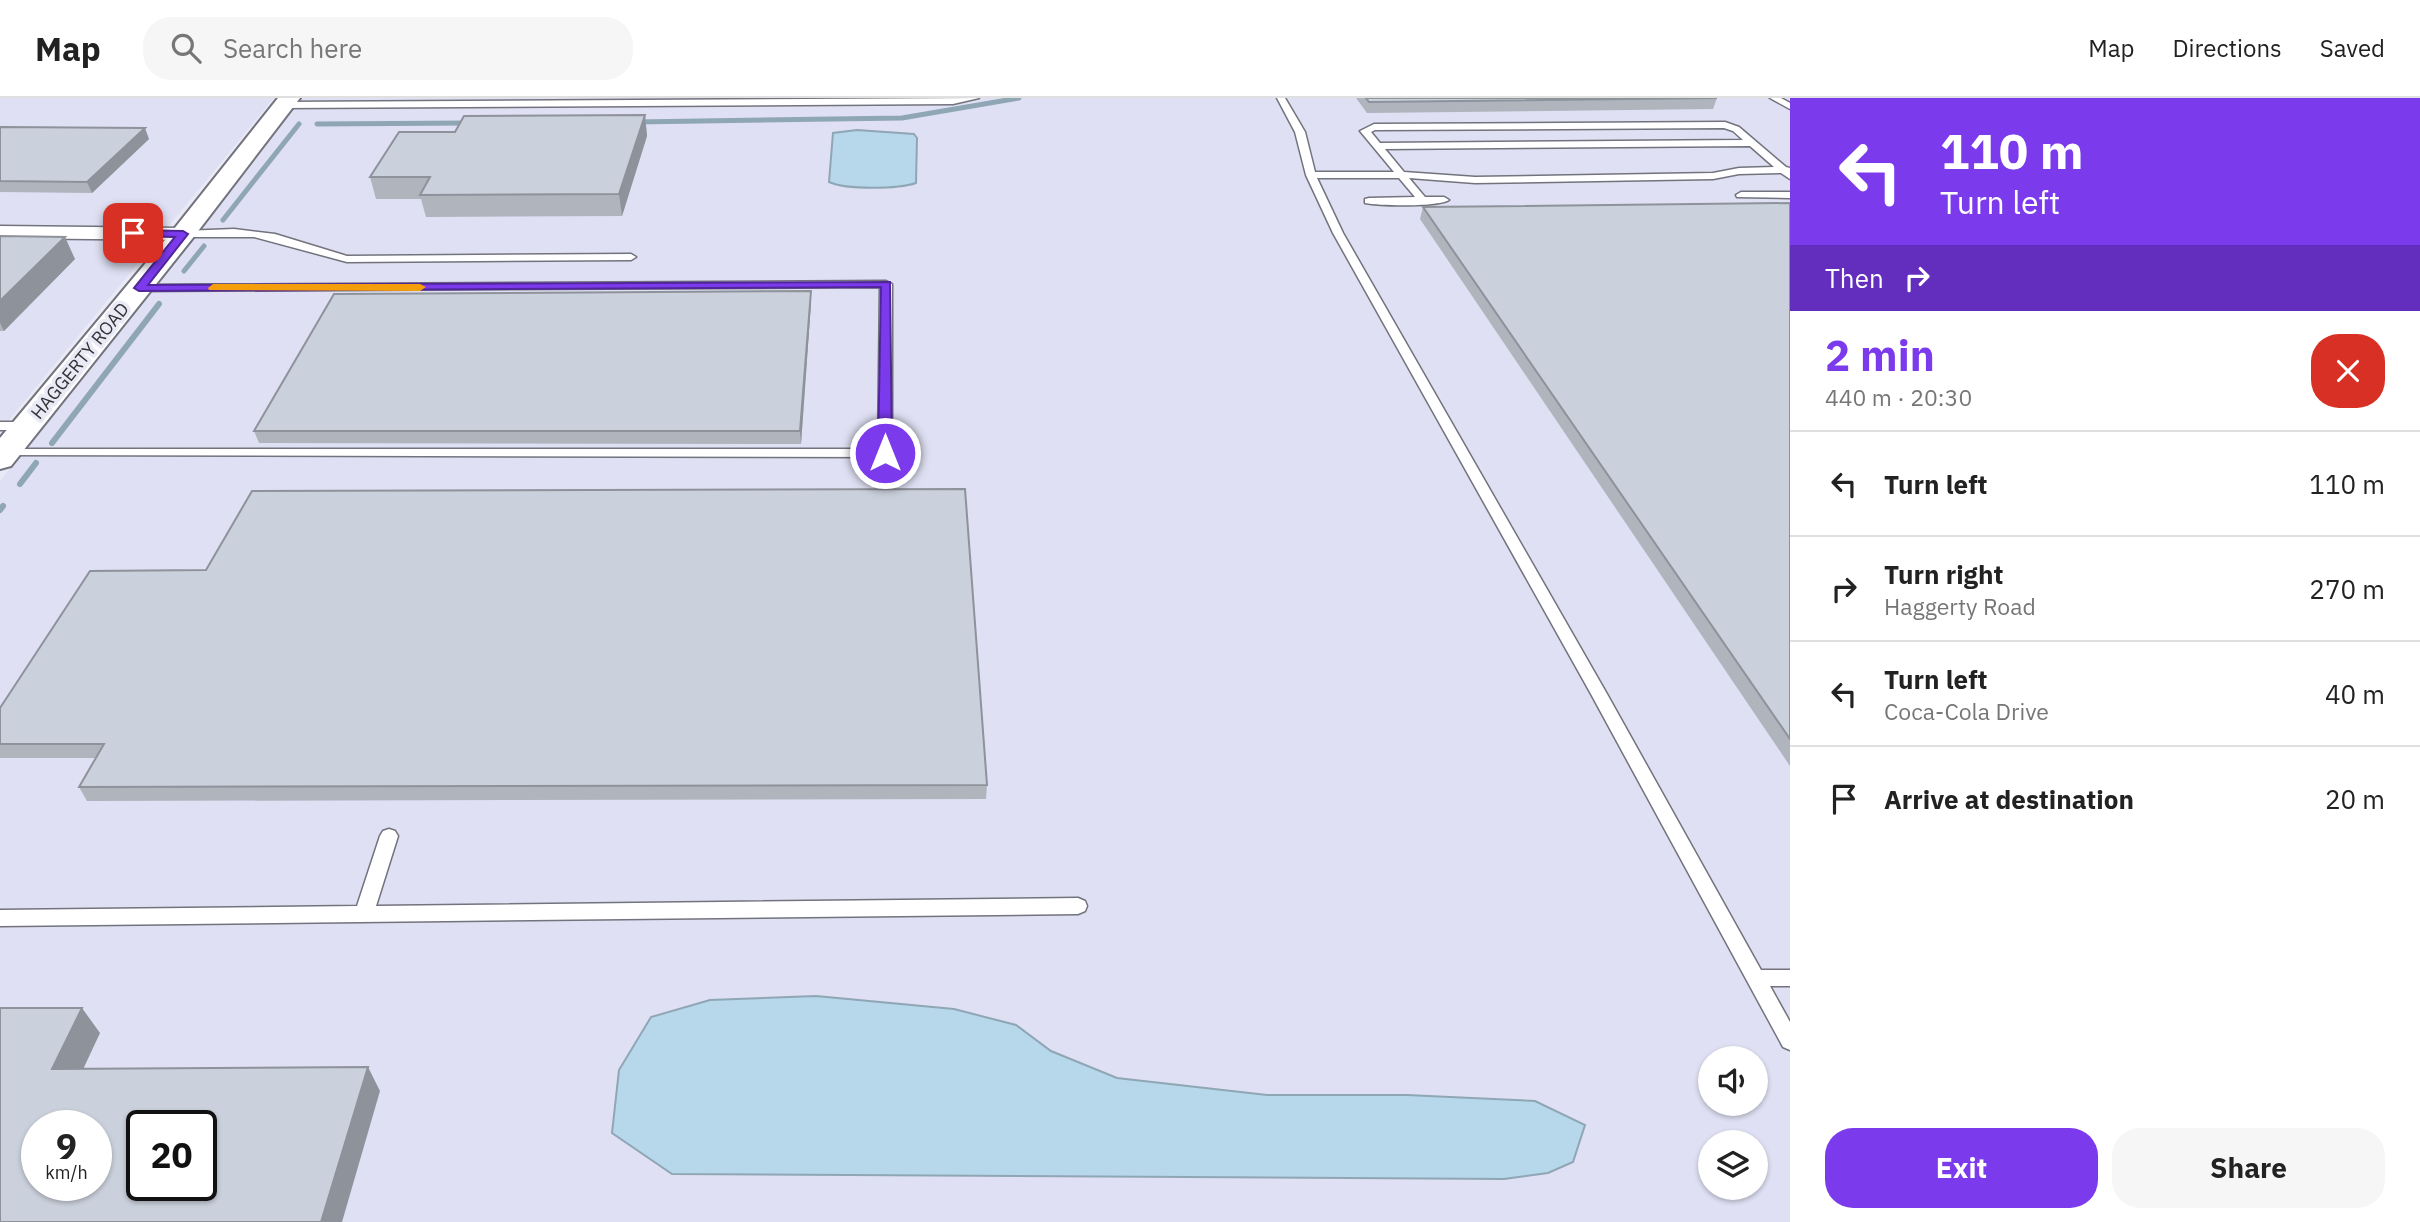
<!DOCTYPE html>
<meta charset="utf-8">
<style>
:root{--surface:#fff;--page:#f6f6f6;--text:#222;--muted:#767676;--line:#e0e0e0;--accent:#7c3aed}
body{margin:0;font-family:"IBM Plex Sans",sans-serif;background:var(--page);color:var(--text);height:100vh;display:flex;flex-direction:column;font-size:26px;white-space:nowrap}
*{box-sizing:border-box;margin:0}
p{font-size:23px;color:var(--muted)}
.icon{flex:none;width:38px;height:38px;fill:none;stroke:currentColor;stroke-width:2;stroke-linecap:round;stroke-linejoin:round}
.map{position:relative;flex:1;overflow:hidden}
.side{display:flex;flex-direction:column;background:var(--surface);width:630px}
.side>*{flex:none}
.guide{background:#7c3aed;color:#fff;overflow:hidden}
.buttons{position:absolute;left:1698px;top:948px;display:grid;gap:14px}
.buttons a{display:grid;place-items:center;width:70px;height:70px;border-radius:50%;background:var(--surface);box-shadow:0 2px 5px #0004;font-size:35px}
.speed{position:absolute;left:21px;top:1012px;display:flex;gap:14px;font-size:35px;font-weight:700;text-align:center}
.speed>*{display:grid;place-content:center;width:91px;height:91px;border-radius:50%;background:var(--surface);box-shadow:0 2px 5px #0004;line-height:1}
.speed small{font-size:18px;font-weight:400}
.speed .limit{border:4px solid #111;border-radius:10px;background:#fff;color:#111}
.pin{position:absolute;display:grid;place-items:center;width:60px;height:60px;color:#fff;margin:-30px;border-radius:14px;box-shadow:0 4px 10px #0006}
.me{position:absolute;width:77px;margin:-38px;rotate:0deg;stroke-linejoin:round;filter:drop-shadow(0 0 5px #0008)}
.turn{display:flex;align-items:center;gap:24px;height:147px;padding:0 35px;font-size:32px}
.turn .icon{width:91px;height:91px;stroke-width:2.5}
.turn b{display:block;font-size:49px;line-height:60px}
.then{display:flex;align-items:center;height:66px;padding:0 35px;background:#0003;gap:14px;font-size:26px}
.round{display:grid;place-items:center;flex:none;width:74px;height:74px;border-radius:28px;background:var(--page)}
.overview{display:flex;align-items:center;justify-content:space-between;height:119px;padding:0 35px}
h1{font-size:42px;font-weight:700;line-height:52px;color:var(--accent)}
.primary-button{display:flex;gap:14px;margin-top:auto;padding:14px 35px}
.primary-button a{flex:1;height:80px;border-radius:28px;background:var(--accent);color:#fff;font-size:28px;font-weight:700;line-height:80px;text-align:center}
.primary-button a+a{background:var(--page);color:var(--text)}
ul{padding:0;list-style:none}
li{display:flex;align-items:center;gap:21px;height:105px;padding:0 35px;border-top:2px solid var(--line)}
li div{flex:1}
li b{display:block;font-size:26px}
li em{font-style:normal}
header{display:flex;align-items:center;gap:42px;box-sizing:border-box;height:98px;padding:0 35px;background:var(--surface);border-bottom:2px solid var(--line)}
header strong{font-size:33px}
nav{display:flex;gap:38px;margin-inline-start:auto;font-size:24px}
.search{width:490px;height:63px;background:var(--page);display:flex;align-items:center;gap:18px;box-sizing:border-box;padding:0 24px;border-radius:28px;color:var(--muted);font-size:26px}
main{display:flex;flex:1;min-height:0}
.map>svg:first-child{display:block}
</style>
<header>
<strong>Map</strong>
<div class="search"><svg class="icon" aria-label="search" viewBox="0 0 24 24"><circle cx="10" cy="10" r="6"/><path d="M15 15l6 6"/></svg>Search here</div>
<nav><a>Map</a><a>Directions</a><a>Saved</a></nav>
</header>
<main>
<div class="map">
<svg width="1790" height="1124" viewBox="0 0 1790 1124">
<rect width="100%" height="100%" fill="#e9eaf5"/>
<g fill="#dfe0f3" fill-rule="evenodd">
<polygon points="0,0 274,0 0,333"/>
<path d="M 301,0 L 1790,0 L 1790,1124 L 0,1124 L 0,383 ZM 1710,961 L 1755,961 L 1755,1006 L 1710,1006 ZM 37,1027 L 96,1027 L 96,1087 L 37,1087 ZM 142,1027 L 201,1027 L 201,1087 L 142,1087 ZM 1710,1045 L 1755,1045 L 1755,1090 L 1710,1090 Z"/>
</g>
<g fill="#b7d7eb" stroke="#8fa6b5" stroke-width="2">
<path d="M 857,32 L 914,36 L 917,40 L 916,85 C 899,91 846,92 829,84 L 833,35 Z"/>
<polygon points="816,898 954,911 1016,927 1051,953 1117,980 1267,997 1407,997 1535,1003 1585,1027 1573,1064 1548,1075 1504,1081 672,1076 612,1035 619,972 651,919 710,902"/>
</g>
<g fill="none" stroke-linecap="round" stroke-linejoin="round">
<g stroke="#8fa6b5" stroke-width="5">
<polyline points="636,24 902,20 1019,0"/>
<polyline points="317,26 469,25"/>
<polyline points="223,122 299,26"/>
<polyline points="184,173 204,148"/>
</g>
<g stroke="#8fa6b5" stroke-width="6">
<polyline points="52,345 159,206"/>
<polyline points="20,386 36,365"/>
<polyline points="0,412 3,408"/>
</g>
<defs>
<g id="lane">
<polygon points="979,0 953,6 283,10 279,7 283,4"/>
<path d="M 1277,0 L 1285,0 L 1305,34 L 1315,74 L 1394,74 L 1360,33 L 1374,26 L 1725,24 L 1739,29 L 1786,69 L 1790,70 L 1790,81 L 1781,75 L 1739,76 L 1713,81 L 1475,85 L 1409,80 L 1425,99 L 1444,99 L 1449,102 C 1438,109 1381,108 1365,105 L 1365,101 L 1369,100 L 1415,99 L 1399,80 L 1317,80 L 1343,135 L 1607,596 L 1761,872 L 1790,872 L 1790,888 L 1770,888 L 1790,924 L 1790,952 L 1783,949 L 1591,596 L 1333,135 L 1306,77 L 1295,34 ZM 1724,30 L 1733,33 L 1743,42 L 1380,45 L 1371,34 L 1375,32 ZM 1750,48 L 1774,69 L 1739,70 L 1713,75 L 1475,79 L 1404,74 L 1385,51 Z"/>
<polygon points="1770,0 1781,0 1790,5 1790,11"/>
<polygon points="1741,94 1790,94 1790,100 1737,99 1736,97"/>
<polygon points="234,131 275,136 347,158 631,156 636,159 631,162 347,164 254,139 183,139 178,136 183,133"/>
<polygon points="886,183 892,186 892,355 885,359 0,357 0,352 5,351 878,351 880,189 139,193 133,190 139,187"/>
<polygon points="0,324 27,324 33,328 27,332 0,332"/>
<polygon points="389,731 395,733 398,738 376,808 1078,800 1085,803 1087,808 1085,813 1078,816 0,828 0,812 357,808 380,738 383,733"/>
</g>
<polygon id="street" points="0,128 183,130 190,132 194,136 190,140 183,142 0,140"/>
<polygon id="secondary" points="278,0 300,0 192,141 11,368 0,371 0,340 174,131"/>
</defs>
<use href="#lane" stroke="#72737d" stroke-width="3"/>
<use href="#street" stroke="#72737d" stroke-width="3"/>
<use href="#secondary" stroke="#72737d" stroke-width="4"/>
<use href="#lane" fill="#fff" fill-rule="evenodd"/>
<use href="#street" fill="#fff" fill-rule="evenodd"/>
<use href="#secondary" fill="#fff" fill-rule="evenodd"/>
</g>
<g fill="#afb4bd">
<polygon points="1356,0 1717,0 1713,11 1367,15"/>
<polygon points="645,17 647,38 622,118 426,119 421,101 376,101 370,79"/>
<polygon points="0,29 149,41 92,95 0,94"/>
<polygon points="1790,105 1790,668 1420,121 1423,109"/>
<polygon points="0,138 75,161 4,233 0,233"/>
<polygon points="811,193 811,205 801,346 259,345 254,333"/>
<polygon points="0,610 987,687 986,701 87,703 79,689 96,660 0,660"/>
</g>
<g fill="#8e929a">
<polygon points="645,17 647,38 622,118 619,96"/>
<polygon points="145,30 149,41 92,95 87,84"/>
<polygon points="65,139 75,161 4,233 0,225 0,203"/>
<polygon points="811,193 811,205 801,346 800,333"/>
<polygon points="82,910 100,935 72,995 52,971"/>
<polygon points="368,969 380,993 342,1124 321,1124"/>
</g>
<g fill="#cbd1dc" stroke="#8e929a" stroke-width="2" fill-rule="evenodd">
<polygon points="1366,0 1717,0 1369,4"/>
<polygon points="645,17 619,96 420,97 430,79 370,79 399,34 455,34 464,18"/>
<polygon points="0,29 145,30 87,84 0,83"/>
<polygon points="1790,105 1790,641 1423,109"/>
<polygon points="0,138 65,139 0,203"/>
<polygon points="811,193 800,333 254,333 334,196"/>
<polygon points="965,391 987,687 79,689 104,646 0,646 0,610 90,473 206,472 252,393"/>
<path d="M 0,910 L 82,910 L 52,971 L 368,969 L 321,1124 L 0,1124 ZM 37,1027 L 96,1027 L 96,1087 L 37,1087 ZM 142,1027 L 201,1027 L 201,1087 L 142,1087 Z"/>
</g>
<polygon fill="#7c3aed" stroke="#51269a" stroke-width="2" points="133,132 183,133 188,136 148,187 890,184 892,355 885,359 878,355 881,189 139,193 134,190 175,139 129,138 129,133"/>
<polygon fill="#f59e0b" points="213,186 420,186 426,189 420,193 209,192 208,190"/>
<g text-anchor="middle" stroke-width="7" stroke-linejoin="round" paint-order="stroke">
<g font-size="18" fill="#323337" stroke="#e9eaf5">
<text transform="translate(80 263) rotate(-51)" y="6">HAGGERTY ROAD</text>
</g>
</g>
</svg>
<div class="buttons">
<a><svg class="icon" aria-label="sound" viewBox="0 0 24 24"><path d="M4 9h4l5-4v14l-5-4H4zM17 9q2 3 0 6"/></svg></a>
<a><svg class="icon" aria-label="layers" viewBox="0 0 24 24"><path d="M12 4l9 5-9 5-9-5zM3 14l9 5 9-5"/></svg></a>
</div>
<div class="speed"><div>9<small>km/h</small></div><div class="limit">20</div></div>
<div class="pin" style="left:133px;top:135px;background:#d93025"><svg class="icon" aria-label="arrive" viewBox="0 0 24 24"><path d="M6 21V4h12l-3 4 3 4H6"/></svg></div>
<svg class="me" style="left:885px;top:355px" viewBox="-20 -20 40 40"><circle r="17" fill="#7c3aed" stroke="#fff" stroke-width="3"/><path d="M0-11L8 9 0 5-8 9z" fill="#fff"/></svg>
</div>
<section class="side">
<div class="guide">
<div class="turn"><svg class="icon" aria-label="left" viewBox="0 0 24 24"><path d="M17 20v-9H6M10 6l-5 5 5 5"/></svg><div><b>110 m</b>Turn left</div></div>
<div class="then">Then<svg class="icon" aria-label="right" viewBox="0 0 24 24"><path d="M7 20v-9h11M14 6l5 5-5 5"/></svg></div>
</div>
<div class="overview"><div><h1>2 min</h1><p>440 m · 20:30</p></div><a class="round" style="background:#d93025;color:#fff"><svg class="icon" aria-label="close" viewBox="0 0 24 24"><path d="M6 6l12 12M18 6L6 18"/></svg></a></div>
<ul>
<li><svg class="icon" aria-label="left" viewBox="0 0 24 24"><path d="M17 20v-9H6M10 6l-5 5 5 5"/></svg><div><b>Turn left</b></div><em>110 m</em></li>
<li><svg class="icon" aria-label="right" viewBox="0 0 24 24"><path d="M7 20v-9h11M14 6l5 5-5 5"/></svg><div><b>Turn right</b><p>Haggerty Road</p></div><em>270 m</em></li>
<li><svg class="icon" aria-label="left" viewBox="0 0 24 24"><path d="M17 20v-9H6M10 6l-5 5 5 5"/></svg><div><b>Turn left</b><p>Coca-Cola Drive</p></div><em>40 m</em></li>
<li><svg class="icon" aria-label="arrive" viewBox="0 0 24 24"><path d="M6 21V4h12l-3 4 3 4H6"/></svg><div><b>Arrive at destination</b></div><em>20 m</em></li>
</ul>
<div class="primary-button"><a>Exit</a><a>Share</a></div>
</section>
</main>
